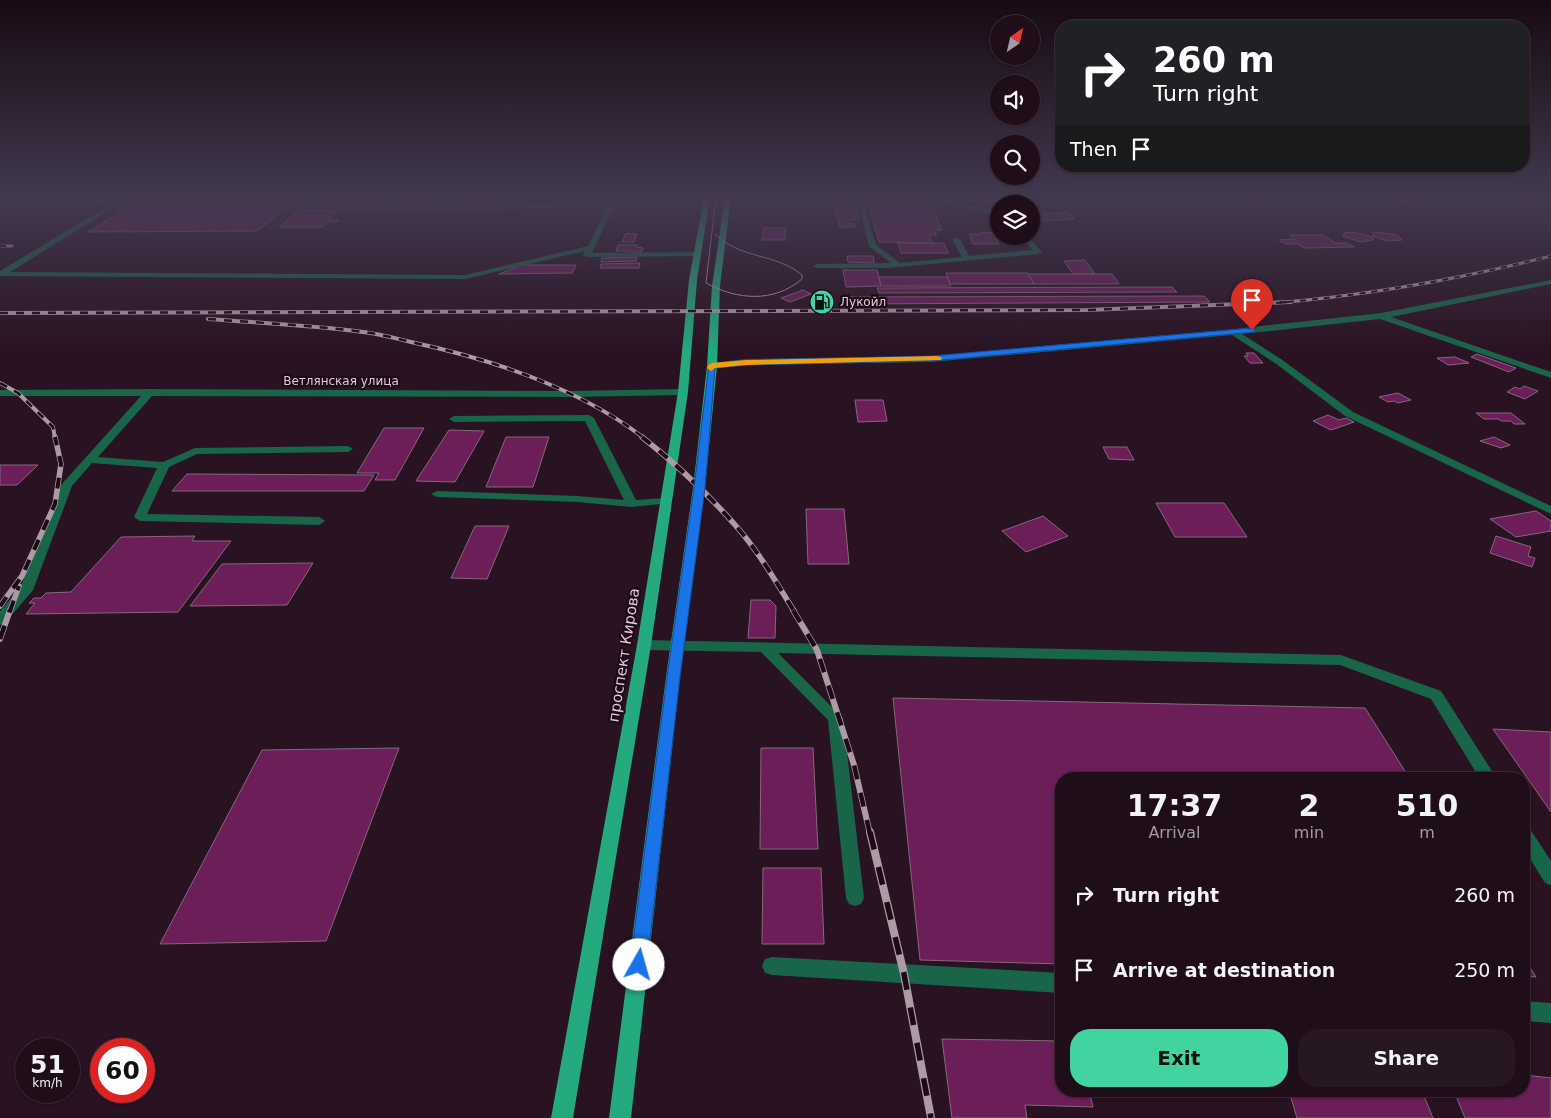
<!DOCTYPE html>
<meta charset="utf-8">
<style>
:root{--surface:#1f0e1a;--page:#271723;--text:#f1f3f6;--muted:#a19ca2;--line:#3c2e39;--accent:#41d4a1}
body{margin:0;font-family:"DejaVu Sans",sans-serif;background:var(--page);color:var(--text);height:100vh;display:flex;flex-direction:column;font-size:19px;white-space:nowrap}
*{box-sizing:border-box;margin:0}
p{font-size:16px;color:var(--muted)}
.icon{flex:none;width:28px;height:28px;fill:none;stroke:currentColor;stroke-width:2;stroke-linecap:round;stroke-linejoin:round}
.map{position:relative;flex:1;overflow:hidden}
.details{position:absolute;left:1055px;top:772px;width:475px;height:325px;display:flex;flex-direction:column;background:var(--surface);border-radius:20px;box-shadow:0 1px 4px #0004,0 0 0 1px var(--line)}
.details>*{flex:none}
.hud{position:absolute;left:1055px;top:20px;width:475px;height:152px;border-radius:20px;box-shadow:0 1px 4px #0004,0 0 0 1px var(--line);background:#202124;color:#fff;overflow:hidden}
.needle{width:32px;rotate:34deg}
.tools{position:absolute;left:990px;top:15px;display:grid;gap:10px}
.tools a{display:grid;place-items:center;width:50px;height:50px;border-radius:50%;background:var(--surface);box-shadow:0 1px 4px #0004,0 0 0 1px var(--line);font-size:25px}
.speed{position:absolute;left:15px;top:1038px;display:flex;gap:10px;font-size:25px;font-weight:700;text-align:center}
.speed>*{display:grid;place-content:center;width:65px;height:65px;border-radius:50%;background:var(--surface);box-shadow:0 1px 4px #0004,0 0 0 1px var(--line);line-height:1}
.speed small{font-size:12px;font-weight:400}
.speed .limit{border:8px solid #d22;background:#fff;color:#111}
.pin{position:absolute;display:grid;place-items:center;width:42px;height:42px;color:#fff;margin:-51px -21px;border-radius:50% 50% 50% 0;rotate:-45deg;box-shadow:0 0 5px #0007}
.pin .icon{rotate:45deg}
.me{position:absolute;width:55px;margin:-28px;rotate:7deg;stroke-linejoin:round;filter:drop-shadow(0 0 4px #0008)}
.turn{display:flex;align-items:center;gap:18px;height:105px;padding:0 15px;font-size:22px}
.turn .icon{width:65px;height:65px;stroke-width:2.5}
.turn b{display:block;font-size:35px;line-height:42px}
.then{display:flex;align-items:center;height:48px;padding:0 15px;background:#0003;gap:10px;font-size:19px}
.eta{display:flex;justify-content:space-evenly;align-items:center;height:85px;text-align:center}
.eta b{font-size:30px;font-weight:700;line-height:35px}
.cta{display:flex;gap:10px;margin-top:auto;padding:10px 15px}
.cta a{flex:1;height:58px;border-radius:20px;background:var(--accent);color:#111;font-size:20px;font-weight:700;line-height:58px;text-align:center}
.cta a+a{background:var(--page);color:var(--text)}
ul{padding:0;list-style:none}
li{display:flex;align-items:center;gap:15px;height:75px;padding:0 15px}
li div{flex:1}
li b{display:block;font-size:19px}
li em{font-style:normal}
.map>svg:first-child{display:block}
</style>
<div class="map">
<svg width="1551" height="1118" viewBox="0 0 1551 1118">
<rect width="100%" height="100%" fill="#291222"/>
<g fill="#6b1e58" stroke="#85697c">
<polygon points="146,197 301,197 257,231 88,232"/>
<polygon points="328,197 431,197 424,205 318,206"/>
<polygon points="471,197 526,197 522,202 466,203"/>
<polygon points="955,197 1014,197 1016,199 960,202"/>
<polygon points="1375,197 1420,197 1421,199 1405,202"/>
<polygon points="1490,197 1532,197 1522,201"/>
<polygon points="1239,199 1258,200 1266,206 1247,206"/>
<polygon points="885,200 929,201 942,230 934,231 937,235 929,235 932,243 879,242 868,202 885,202"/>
<polygon points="834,204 855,204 859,220 849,220 850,223 854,223 855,227 840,227"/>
<polygon points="299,210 338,210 327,220 339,220 337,222 327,222 322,227 279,227"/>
<polygon points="1066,212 1075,219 1043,221 1034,215"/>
<polygon points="764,228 786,228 785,240 762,240"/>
<polygon points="981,232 993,233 999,244 973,244 969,234 982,234"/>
<polygon points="1351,232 1366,235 1372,237 1373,240 1360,242 1343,236 1344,233"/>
<polygon points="1379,232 1397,235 1402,240 1387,241 1373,236 1373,233"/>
<polygon points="626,233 637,234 634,242 622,242"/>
<polygon points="1290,235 1323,235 1336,243 1347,243 1354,247 1304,248 1298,244 1285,244 1279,240 1295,239"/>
<polygon points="898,243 944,243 948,253 901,253"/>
<polygon points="618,245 637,245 636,247 643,248 642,251 629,254 630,251 616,251"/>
<polygon points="847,256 873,256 874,263 848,262"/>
<polygon points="637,257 636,261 601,262 602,258"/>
<polygon points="1085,260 1095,274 1073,274 1064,261"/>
<polygon points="640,263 639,268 600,268 601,264"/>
<polygon points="521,265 576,265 572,273 499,274"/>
<polygon points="843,270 877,270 881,286 846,287"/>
<polygon points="946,273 1028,273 1034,284 950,284"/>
<polygon points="1028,274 1112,274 1119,284 1034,284"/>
<polygon points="879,277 947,277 951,286 881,286"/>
<polygon points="1172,287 1177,292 879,293 877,288"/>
<polygon points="803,290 811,294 790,302 781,298"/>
<polygon points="1204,296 1210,302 851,304 849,297"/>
<polygon points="1246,353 1254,353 1263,363 1250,363 1244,356 1248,356"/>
<polygon points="1477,354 1516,368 1509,372 1471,357"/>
<polygon points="1455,357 1469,363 1448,365 1437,358"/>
<polygon points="1524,386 1538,391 1525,399 1507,392 1515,387 1520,389"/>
<polygon points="1398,393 1411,400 1398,403 1394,401 1388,402 1379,397"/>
<polygon points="855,400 883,400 887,421 858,422"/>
<polygon points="1476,413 1511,413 1525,424 1514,424 1511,421 1501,421 1499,419 1484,419"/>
<polygon points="1328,415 1339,420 1346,418 1354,422 1331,430 1313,421"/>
<polygon points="384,428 424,428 395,480 375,480 379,473 357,473"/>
<polygon points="449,430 484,431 455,482 416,481"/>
<polygon points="506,437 549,437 533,487 486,487"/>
<polygon points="1494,437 1510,445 1501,448 1480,441"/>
<polygon points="1103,447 1127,447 1134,460 1109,459"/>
<polygon points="0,465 38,465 17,485 0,485"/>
<polygon points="187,474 374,475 364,491 172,491"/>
<polygon points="1156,503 1224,503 1247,537 1175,537"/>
<polygon points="806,509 844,509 849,564 808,564"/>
<polygon points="1536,511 1551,521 1551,531 1516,537 1490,519"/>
<polygon points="1043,516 1068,536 1026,552 1002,531"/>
<polygon points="475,526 509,526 487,579 451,578"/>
<polygon points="195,536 192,541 231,541 178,612 26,614 35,603 29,603 34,598 41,598 46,593 71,592 121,537"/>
<polygon points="1496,536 1531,547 1528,556 1535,558 1532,567 1490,553"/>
<polygon points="313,563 287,605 190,606 222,564"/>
<polygon points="751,600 770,600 776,606 775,638 748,638"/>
<polygon points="893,698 1365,708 1410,779 1061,779 1061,964 920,960"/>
<polygon points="1493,729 1551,732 1551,812"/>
<polygon points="399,748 326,941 160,944 262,750"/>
<polygon points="761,748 813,748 818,849 760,849"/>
<polygon points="763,868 821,868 824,944 762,944"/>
<polygon points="1524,958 1536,977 1524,976"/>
<polygon points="942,1039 1061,1041 1061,1091 1089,1091 1093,1107 1025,1105 1027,1118 952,1118"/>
<polygon points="1524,1075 1551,1078 1551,1118 1465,1118 1454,1091 1524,1091"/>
<polygon points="1289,1091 1422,1091 1433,1118 1297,1118"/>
</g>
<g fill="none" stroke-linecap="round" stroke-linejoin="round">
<g fill="#18654a" fill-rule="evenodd">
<polygon points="58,197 120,200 123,202 10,272 465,275 588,246 607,207 352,211 349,209 352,207 609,203 612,197 618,197 592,253 697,252 701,254 697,256 587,257 583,255 585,251 465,279 0,276 0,271 113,203 61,199"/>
<polygon points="937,197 999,212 999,216 934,200 863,202 876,245 900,263 962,257 952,239 956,237 960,239 969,256 1033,250 1021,236 1028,236 1042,252 1038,254 888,268 817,268 813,266 817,264 891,263 869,246 857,199"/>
<polygon points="1551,280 1551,284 1391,317 1551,372 1551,378 1380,319 1242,334 1281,359 1353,412 1551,506 1551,514 1345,416 1275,363 1232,335 931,362 746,365 712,369 707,366 712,363 746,359 931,356 1234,329 1381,313"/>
<polygon points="150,389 569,391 683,389 688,392 683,395 569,397 152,396 98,457 163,462 195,448 348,446 353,449 348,452 197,454 169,467 147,514 319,517 325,521 319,525 140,521 134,517 157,468 92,463 72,486 33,590 5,623 0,625 0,611 20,588 61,485 141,396 0,396 0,390"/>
<polygon points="589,415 594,418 636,500 666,498 672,501 670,503 632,507 577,502 437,497 431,494 437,491 577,496 624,500 585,421 454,422 449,419 454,416"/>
<polygon points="644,640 1341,655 1441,691 1497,779 1480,779 1431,699 1340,665 778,653 843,718 864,898 861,904 855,906 849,904 846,898 828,720 761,652 644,650 639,648 637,645 639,642"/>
<polygon points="1524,827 1530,829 1551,861 1551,885 1545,883 1524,849"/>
<polygon points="772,957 1061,973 1061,993 772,975 765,973 762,966 765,959"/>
<polygon points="1524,1001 1551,1003 1551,1023 1524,1021"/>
</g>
<g fill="#24aa7e" fill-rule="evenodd">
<polygon points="704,197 710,197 697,280 688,392 651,645 573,1118 551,1118 637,645 678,392 689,280"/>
<polygon points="725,197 731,197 720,286 717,366 705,488 680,677 631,1118 609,1118 666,677 693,488 707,366 712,286"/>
</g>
<path stroke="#ac9aa5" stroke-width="1" d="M 715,234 C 739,259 776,253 802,275 L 802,279 C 774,303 737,300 706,283 L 716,197"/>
<defs>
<g id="rail-far4">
<polyline points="0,246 12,246"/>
<path d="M 1276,303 C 1369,295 1460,279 1551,256"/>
</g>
<g id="rail-far3">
<polyline points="0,313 1087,310 1291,302"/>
<path d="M 208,319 C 260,323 311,325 363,332 C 379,334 395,338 411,342 C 490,359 579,388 644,438"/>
<polyline points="0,383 18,393 53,427 55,438"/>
</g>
<g id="rail-far2">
<path d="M 642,437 C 675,463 708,494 736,526 C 759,552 776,582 794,611"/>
<polyline points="0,606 22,576 55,504 61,464 55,437"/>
<polyline points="10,611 19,586"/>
</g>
<g id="rail-far1">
<polyline points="793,610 817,650 854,765 870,834"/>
<polyline points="0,639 10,610"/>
</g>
<polyline id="rail" points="870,832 904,974 931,1118"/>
</defs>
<use href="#rail-far4" stroke="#ac9aa5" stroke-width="3"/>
<use href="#rail-far3" stroke="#ac9aa5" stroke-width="4"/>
<use href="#rail-far2" stroke="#ac9aa5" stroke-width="5.5"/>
<use href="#rail-far1" stroke="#ac9aa5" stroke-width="6"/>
<use href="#rail" stroke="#ac9aa5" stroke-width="8"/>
<use href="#rail-far4" stroke="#1f0919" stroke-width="2" stroke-dasharray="6" stroke-linecap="butt"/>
<use href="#rail-far3" stroke="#1f0919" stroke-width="2.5" stroke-dasharray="8" stroke-linecap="butt"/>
<use href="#rail-far2" stroke="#1f0919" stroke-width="4" stroke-dasharray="11" stroke-linecap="butt"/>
<use href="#rail-far1" stroke="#1f0919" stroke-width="4.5" stroke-dasharray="14" stroke-linecap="butt"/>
<use href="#rail" stroke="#1f0919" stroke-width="5.5" stroke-dasharray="18" stroke-linecap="butt"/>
</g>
<linearGradient id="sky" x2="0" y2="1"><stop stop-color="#170a13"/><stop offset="0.56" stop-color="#43394f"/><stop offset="1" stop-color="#43394f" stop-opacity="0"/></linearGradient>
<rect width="1551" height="353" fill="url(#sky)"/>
<polygon fill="#1a73e8" stroke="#114b97" points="1252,328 1255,329 1255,332 931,361 746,365 715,368 705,488 680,677 647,965 645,971 639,973 632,971 630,965 667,677 694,488 709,364 746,360 931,356"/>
<polygon fill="#f59e0b" points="938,356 942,358 941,360 746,365 715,368 711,371 707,368 709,364 712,363 746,360"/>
<defs>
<symbol id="fuel-disc" viewBox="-11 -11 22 22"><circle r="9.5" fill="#41d4a1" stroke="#1f0919"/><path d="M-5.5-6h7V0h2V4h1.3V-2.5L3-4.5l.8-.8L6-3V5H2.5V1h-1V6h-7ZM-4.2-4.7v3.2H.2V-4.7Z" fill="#111"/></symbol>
</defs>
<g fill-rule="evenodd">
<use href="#fuel-disc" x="808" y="288" width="28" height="28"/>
</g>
<g text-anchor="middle" stroke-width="4.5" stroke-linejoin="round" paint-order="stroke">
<g font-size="12" fill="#dcccd6" stroke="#1f0919" text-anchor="start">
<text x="840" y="306">Лукойл</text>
</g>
<g font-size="12" fill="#dcccd6" stroke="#1f0919">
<text x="341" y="385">Ветлянская улица</text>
</g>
<g font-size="15" fill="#dcccd6" stroke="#1f0919">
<text transform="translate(624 655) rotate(-81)" y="5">проспект Кирова</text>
</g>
</g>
</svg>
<div class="tools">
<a><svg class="needle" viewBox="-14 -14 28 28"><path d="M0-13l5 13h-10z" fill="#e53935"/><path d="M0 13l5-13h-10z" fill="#a19ca2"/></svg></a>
<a><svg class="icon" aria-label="sound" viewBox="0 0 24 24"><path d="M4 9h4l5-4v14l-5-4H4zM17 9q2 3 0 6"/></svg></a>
<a><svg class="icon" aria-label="search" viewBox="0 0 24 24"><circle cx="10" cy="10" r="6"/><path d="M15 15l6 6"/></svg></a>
<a><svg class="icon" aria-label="layers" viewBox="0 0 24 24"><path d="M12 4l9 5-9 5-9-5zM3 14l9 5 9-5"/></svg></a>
</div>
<div class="speed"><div>51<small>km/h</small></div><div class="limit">60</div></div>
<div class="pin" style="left:1252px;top:330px;background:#d93025"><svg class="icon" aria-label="arrive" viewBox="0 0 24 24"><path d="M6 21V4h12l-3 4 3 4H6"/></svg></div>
<svg class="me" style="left:639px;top:965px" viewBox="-20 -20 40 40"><circle r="19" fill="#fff"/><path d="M0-13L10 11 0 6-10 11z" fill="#1a73e8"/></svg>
<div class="hud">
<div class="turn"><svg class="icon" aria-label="right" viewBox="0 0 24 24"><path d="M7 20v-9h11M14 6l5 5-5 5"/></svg><div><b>260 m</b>Turn right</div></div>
<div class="then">Then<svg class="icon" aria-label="arrive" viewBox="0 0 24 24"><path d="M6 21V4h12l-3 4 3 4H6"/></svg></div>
</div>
<section class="details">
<div class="eta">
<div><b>17:37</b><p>Arrival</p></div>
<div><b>2</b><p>min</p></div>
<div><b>510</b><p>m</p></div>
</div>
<ul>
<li><svg class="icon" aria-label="right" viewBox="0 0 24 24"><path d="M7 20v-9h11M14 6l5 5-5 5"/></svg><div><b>Turn right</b></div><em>260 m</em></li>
<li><svg class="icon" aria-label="arrive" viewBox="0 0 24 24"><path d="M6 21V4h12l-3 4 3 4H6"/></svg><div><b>Arrive at destination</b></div><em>250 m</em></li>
</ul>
<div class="cta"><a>Exit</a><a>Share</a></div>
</section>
</div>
